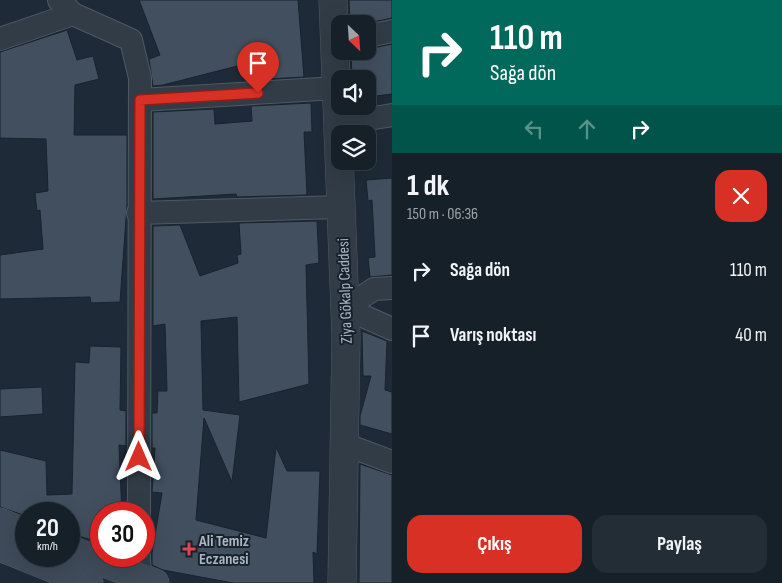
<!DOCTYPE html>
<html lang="tr">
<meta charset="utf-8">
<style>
:root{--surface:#162029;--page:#232d35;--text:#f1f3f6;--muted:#9ea3a8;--line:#353e46;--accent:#d93025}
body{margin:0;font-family:"Sofia Sans Condensed",sans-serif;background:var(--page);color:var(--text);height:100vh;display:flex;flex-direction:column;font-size:19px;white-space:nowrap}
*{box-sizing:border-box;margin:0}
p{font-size:16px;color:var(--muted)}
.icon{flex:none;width:28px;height:28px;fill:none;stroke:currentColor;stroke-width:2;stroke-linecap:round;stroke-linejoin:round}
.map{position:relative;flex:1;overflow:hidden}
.details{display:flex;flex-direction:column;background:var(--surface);width:390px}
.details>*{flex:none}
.banner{background:#00695c;color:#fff;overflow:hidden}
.needle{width:32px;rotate:155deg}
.buttons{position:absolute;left:331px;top:15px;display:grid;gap:10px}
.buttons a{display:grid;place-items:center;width:45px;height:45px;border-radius:10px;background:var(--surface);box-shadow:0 5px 20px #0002,0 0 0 1px var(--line);font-size:25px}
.speed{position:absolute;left:15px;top:502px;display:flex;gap:10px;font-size:25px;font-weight:700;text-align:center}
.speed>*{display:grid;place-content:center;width:65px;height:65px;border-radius:50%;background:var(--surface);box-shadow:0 5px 20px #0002,0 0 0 1px var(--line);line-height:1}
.speed small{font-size:12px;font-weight:400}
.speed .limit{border:8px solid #d22;background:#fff;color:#111}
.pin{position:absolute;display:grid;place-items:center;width:42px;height:42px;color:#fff;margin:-51px -21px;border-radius:50% 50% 50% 0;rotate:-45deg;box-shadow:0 0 5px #0007}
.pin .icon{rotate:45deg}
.me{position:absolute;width:55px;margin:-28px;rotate:0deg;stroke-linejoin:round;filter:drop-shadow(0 0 4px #0008)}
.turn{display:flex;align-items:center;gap:18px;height:105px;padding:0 15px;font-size:22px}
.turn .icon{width:65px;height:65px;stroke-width:2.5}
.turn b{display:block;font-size:35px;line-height:42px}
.lanes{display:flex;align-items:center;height:48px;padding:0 15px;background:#0003;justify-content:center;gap:25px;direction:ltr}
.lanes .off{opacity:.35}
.round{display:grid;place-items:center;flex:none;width:52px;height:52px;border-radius:15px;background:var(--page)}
.head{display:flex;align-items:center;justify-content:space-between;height:85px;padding:0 15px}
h1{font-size:30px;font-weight:700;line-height:38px}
.primary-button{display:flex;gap:10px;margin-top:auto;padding:10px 15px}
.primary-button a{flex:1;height:58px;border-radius:15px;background:var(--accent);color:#fff;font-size:20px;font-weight:700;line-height:58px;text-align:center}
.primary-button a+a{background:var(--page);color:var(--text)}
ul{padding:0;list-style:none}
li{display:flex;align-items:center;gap:15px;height:65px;padding:0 15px}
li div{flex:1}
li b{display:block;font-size:19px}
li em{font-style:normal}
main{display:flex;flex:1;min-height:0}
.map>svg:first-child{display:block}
</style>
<main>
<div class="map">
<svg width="392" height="583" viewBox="0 0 392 583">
<rect width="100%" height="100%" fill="#1e2a37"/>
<g fill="#414f5f" stroke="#19232d">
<polygon points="139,0 298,0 304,77 250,80 246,79 245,64 163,85 153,86 149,59 160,55"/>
<polygon points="349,0 392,0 392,18 364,24 350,24"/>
<polygon points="67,30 77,60 93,56 99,79 75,85 74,135 127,135 127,205 120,302 91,303 90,297 0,299 0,255 43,249 40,210 37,211 35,193 48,191 46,139 0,138 0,52"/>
<polygon points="392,44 392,94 368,97 368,79 352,79 351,51 368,51 368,49"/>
<polygon points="311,103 312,132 304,132 307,195 237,197 236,194 153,199 153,112 214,109 215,124 252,121 251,106"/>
<polygon points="392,178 392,275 370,277 368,258 375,257 372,200 368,201 366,180"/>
<polygon points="317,221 319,263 306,265 309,384 239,402 237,317 201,321 203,410 240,415 232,482 204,418 196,520 266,538 276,447 287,471 320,471 317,554 313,552 314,583 233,583 163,570 152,565 152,553 162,493 152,492 155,448 152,448 152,413 157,413 158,391 167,391 165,324 153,326 153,226 180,225 200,276 238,263 237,255 241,254 239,223"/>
<polygon points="362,331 387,341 385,390 392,392 392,434 360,425 360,416 371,376 363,376"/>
<polygon points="90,346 121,347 120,410 126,411 126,446 119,445 122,514 101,514 101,543 69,533 69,514 26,514 26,516 0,507 0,450 46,461 47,495 72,494 75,362 89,363"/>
<polygon points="42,387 43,414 0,417 0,389"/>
<polygon points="360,464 392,475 392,583 359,583"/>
</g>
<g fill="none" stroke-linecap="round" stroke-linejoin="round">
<defs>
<g id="minor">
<polyline points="59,0 73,14 131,40 140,78 139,514"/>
<polyline points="368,36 392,31"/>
<polyline points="0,39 73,14"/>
<polyline points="140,100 336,88"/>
<polyline points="338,124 392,115"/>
<polyline points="138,213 341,207"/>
<polyline points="345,308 374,289 392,288"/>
<polyline points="345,308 392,329"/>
<polyline points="344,444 392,462"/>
<polyline points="139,556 140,583"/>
</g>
<polyline id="tertiary" points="333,0 346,336 342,583"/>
<g id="secondary">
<polyline points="0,522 26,533"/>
<polyline points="0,547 89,583"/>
<polyline points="69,549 155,583"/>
</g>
</defs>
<use href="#minor" stroke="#4f5965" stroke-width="24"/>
<use href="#tertiary" stroke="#4f5965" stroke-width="29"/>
<use href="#secondary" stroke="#4f5965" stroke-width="29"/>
<use href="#minor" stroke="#323c47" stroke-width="22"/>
<use href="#tertiary" stroke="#323c47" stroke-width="28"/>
<use href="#secondary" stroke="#3f4b5a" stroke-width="28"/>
</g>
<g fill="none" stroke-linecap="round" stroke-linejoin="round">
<defs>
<polyline id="route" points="139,457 140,100 258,93"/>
</defs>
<use href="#route" stroke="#8d1f18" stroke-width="12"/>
<use href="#route" stroke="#d93025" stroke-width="9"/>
</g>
<path fill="#e0444e" stroke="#17212b" stroke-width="2" d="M186.5 541.5h5v5h5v5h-5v5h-5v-5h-5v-5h5z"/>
<g text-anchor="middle" stroke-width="4" stroke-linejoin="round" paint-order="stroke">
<g font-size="16" fill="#abb6c4" stroke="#17212b">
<text transform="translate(344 291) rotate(-92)" y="6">Ziya Gökalp Caddesi</text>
</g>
<g font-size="16" font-weight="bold" fill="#abb6c4" stroke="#17212b" text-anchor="start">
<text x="199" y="546">Ali Temiz<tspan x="199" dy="18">Eczanesi</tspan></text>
</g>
</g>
</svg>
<div class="buttons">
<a><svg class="needle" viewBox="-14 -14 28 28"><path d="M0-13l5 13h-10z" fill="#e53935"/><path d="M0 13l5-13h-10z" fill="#9ea3a8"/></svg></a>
<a><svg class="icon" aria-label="sound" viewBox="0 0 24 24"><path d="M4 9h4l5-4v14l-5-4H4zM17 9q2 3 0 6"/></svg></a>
<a><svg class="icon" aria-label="layers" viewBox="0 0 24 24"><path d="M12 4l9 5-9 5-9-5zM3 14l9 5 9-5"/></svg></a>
</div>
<div class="speed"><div>20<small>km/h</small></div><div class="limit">30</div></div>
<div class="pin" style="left:258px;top:93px;background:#d93025"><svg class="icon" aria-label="arrive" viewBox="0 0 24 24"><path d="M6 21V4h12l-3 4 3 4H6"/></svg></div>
<svg class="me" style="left:139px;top:457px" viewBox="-20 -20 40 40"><path d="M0-17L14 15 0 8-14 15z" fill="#d93025" stroke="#fff" stroke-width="4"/></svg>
</div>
<section class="details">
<div class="banner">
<div class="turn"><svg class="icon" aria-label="right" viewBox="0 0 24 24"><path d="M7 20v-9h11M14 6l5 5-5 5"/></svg><div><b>110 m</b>Sağa dön</div></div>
<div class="lanes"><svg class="icon off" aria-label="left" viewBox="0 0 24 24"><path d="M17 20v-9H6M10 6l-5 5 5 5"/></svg><svg class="icon off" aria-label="ahead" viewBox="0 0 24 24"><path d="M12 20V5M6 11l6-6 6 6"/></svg><svg class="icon" aria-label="right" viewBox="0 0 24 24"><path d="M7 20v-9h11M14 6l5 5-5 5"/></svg></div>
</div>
<div class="head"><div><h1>1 dk</h1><p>150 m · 06:36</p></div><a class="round" style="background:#d93025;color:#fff"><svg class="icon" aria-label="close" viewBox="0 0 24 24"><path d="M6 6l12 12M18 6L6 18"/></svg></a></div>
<ul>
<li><svg class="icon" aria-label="right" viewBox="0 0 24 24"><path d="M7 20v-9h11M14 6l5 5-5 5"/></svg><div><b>Sağa dön</b></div><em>110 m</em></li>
<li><svg class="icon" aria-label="arrive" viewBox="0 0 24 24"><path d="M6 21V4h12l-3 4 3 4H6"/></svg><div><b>Varış noktası</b></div><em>40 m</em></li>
</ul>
<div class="primary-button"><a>Çıkış</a><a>Paylaş</a></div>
</section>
</main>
